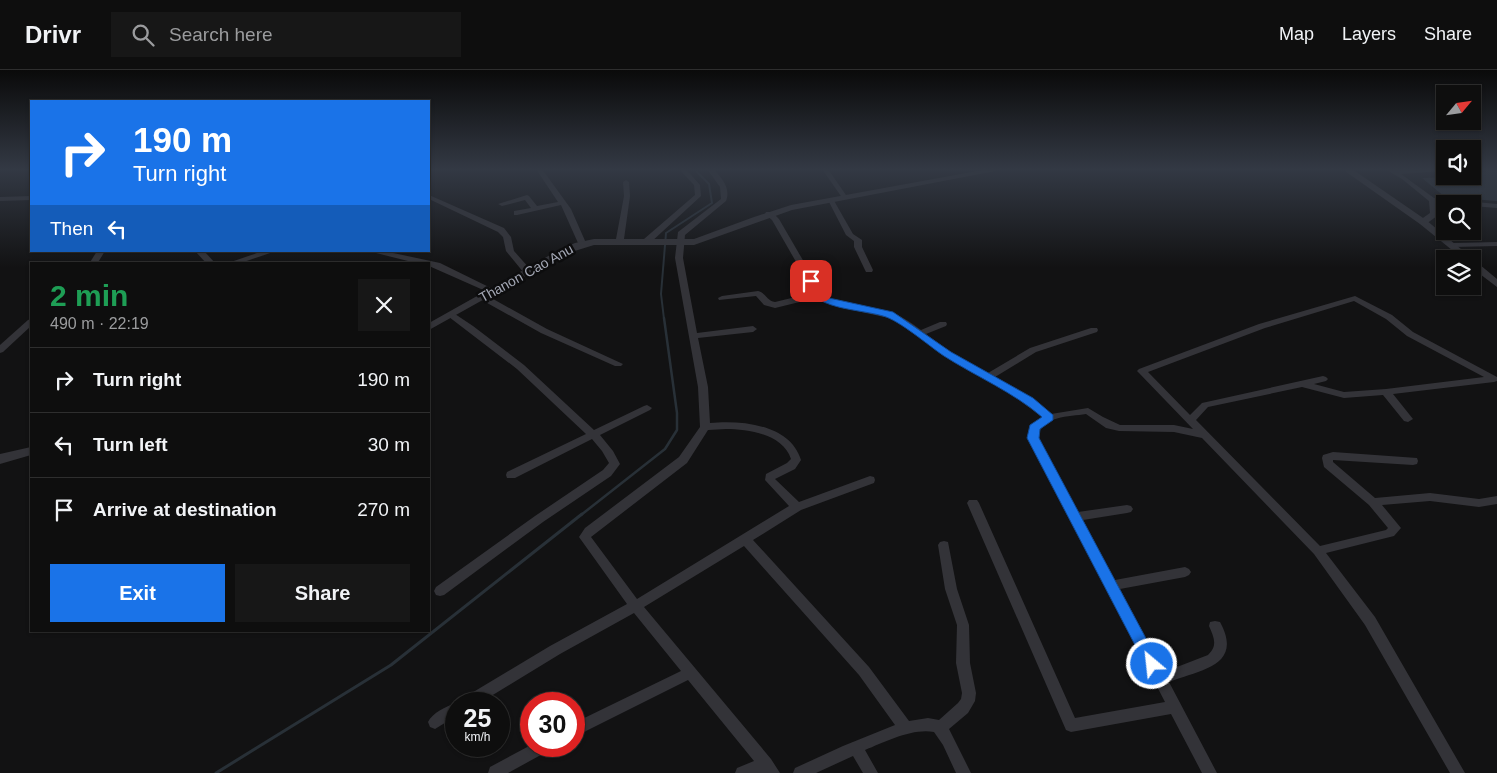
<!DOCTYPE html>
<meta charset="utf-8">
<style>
:root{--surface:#0e0e0e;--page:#171717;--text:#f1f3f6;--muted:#9b9c9e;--line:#2e2e2e;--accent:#1a73e8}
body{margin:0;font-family:Helvetica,sans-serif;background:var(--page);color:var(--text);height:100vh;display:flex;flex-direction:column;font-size:19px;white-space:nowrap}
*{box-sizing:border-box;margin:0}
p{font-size:16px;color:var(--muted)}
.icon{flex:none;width:28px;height:28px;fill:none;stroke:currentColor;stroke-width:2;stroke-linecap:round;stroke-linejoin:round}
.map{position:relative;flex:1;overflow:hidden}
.details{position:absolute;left:30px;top:192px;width:400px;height:370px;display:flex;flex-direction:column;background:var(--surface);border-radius:0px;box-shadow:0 1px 4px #0004,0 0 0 1px var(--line)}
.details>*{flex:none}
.top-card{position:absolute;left:30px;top:30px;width:400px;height:152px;border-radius:0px;box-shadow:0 1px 4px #0004,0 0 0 1px var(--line);background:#1a73e8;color:#fff;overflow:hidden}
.needle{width:32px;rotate:61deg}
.tools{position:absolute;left:1436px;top:15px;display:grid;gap:10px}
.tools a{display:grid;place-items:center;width:45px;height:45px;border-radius:0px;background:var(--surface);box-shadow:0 1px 4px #0004,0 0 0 1px var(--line);font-size:25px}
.speed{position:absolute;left:445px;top:622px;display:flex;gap:10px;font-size:25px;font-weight:700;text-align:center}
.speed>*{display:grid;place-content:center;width:65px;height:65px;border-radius:50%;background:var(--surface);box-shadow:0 1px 4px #0004,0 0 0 1px var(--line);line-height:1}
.speed small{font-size:12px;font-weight:400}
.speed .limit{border:8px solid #d22;background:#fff;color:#111}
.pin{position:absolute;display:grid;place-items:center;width:42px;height:42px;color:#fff;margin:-21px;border-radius:10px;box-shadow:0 2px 8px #0006}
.me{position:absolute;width:55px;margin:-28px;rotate:332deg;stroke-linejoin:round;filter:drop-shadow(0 0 4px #0008)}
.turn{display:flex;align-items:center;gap:18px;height:105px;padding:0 20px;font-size:22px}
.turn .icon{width:65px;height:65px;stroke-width:2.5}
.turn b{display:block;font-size:35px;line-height:42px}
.then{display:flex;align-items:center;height:48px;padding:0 20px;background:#0003;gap:10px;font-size:19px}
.round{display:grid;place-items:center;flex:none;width:52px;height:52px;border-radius:0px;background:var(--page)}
.headline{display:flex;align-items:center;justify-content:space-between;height:85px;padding:0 20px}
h1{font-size:30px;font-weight:700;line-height:38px;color:#1e9e55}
.primary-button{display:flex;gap:10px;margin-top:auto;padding:10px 20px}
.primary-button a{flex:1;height:58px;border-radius:0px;background:var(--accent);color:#fff;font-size:20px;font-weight:700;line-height:58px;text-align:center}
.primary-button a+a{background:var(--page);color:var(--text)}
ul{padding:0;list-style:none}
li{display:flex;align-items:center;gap:15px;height:65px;padding:0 20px;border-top:1px solid var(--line)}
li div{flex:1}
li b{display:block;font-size:19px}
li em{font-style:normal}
header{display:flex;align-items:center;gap:30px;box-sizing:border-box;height:70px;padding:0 25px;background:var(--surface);border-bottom:1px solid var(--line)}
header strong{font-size:24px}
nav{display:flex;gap:28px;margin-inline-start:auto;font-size:18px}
.search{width:350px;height:45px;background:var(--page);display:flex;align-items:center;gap:12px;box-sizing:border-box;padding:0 18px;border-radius:0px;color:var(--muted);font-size:19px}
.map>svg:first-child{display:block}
</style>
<header>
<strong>Drivr</strong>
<div class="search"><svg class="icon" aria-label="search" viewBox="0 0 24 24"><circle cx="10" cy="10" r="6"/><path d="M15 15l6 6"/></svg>Search here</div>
<nav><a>Map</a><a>Layers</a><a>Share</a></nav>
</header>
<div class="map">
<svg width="1497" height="703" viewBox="0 0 1497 703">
<rect width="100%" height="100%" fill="#121213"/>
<polygon fill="#283037" points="1497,100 1497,131 1445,127 1422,108 1472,106 1473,103"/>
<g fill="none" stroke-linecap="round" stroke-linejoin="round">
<polyline stroke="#283037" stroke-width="2" points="664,249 661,224 666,163 712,133 709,114 694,99"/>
<polyline stroke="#283037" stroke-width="2.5" points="581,445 665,379 677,360 677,343 664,248"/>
<polyline stroke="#283037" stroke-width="3" points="216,703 391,595 582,444"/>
<g fill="#333338" fill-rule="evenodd">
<polygon points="429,99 435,99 429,102"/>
<polygon points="536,99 542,99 571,139 586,173 585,175 579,175 578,173 561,135 517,145 514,145 514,141 531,138 525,130 502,136 498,134 527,125 529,126 537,136 558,132"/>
<polygon points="679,99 686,99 700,115 701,126 650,173 644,173 644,169 695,125 694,115"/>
<path d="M 707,99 L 714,99 C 722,109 731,118 726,131 L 685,165 L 683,188 L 697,263 L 753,256 L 757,259 L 753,262 L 698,268 L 708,317 L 710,353 C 741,350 790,354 801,390 L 795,399 L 775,409 L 799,432 L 870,406 L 874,407 L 875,410 L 874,413 L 801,440 L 753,470 L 869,597 L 909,651 L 928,648 L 939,650 L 958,633 L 961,629 L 962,623 L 956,593 L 957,555 L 945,519 L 938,475 L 940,472 L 944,471 L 948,472 L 957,519 L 969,555 L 970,593 L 976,623 L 975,631 L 968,643 L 949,659 L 971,703 L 956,703 L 943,675 L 934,662 C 912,658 885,672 865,680 L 878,703 L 863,703 L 853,686 L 816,703 L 793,703 L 795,698 L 843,676 L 895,655 L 859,605 L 744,476 L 644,537 L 771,689 L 780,703 L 735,703 L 737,698 L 754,691 L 688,610 L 574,667 L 574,653 L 681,601 L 634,543 L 560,584 L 478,634 L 456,634 L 456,646 L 435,659 L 430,657 L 428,652 C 432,643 447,636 456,633 L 458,633 L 460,630 L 550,576 L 627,534 L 579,467 L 585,458 L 679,387 L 700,357 L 698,317 L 675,188 L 678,162 L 721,129 L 720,117 ZM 726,359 C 748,359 783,364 791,389 L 787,393 L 766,404 L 765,410 L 789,436 L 637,529 L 591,467 L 687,393 L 708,360 Z"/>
<polygon points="822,99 828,99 848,128 847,129 843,129"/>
<polygon points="1385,99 1444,99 1441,101 1401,104 1434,128 1497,134 1497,138 1472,136 1472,134 1436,132 1437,146 1426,154 1420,154 1420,150 1430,143 1429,131 1402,109"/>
<polygon points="626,110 629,112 630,126 624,169 620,171 616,169 624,126 623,112"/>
<polygon points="429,125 504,158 511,167 514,181 530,199 530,203 524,203 506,181 503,167 498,162 429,129"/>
<polygon points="31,126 31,130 0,131 0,127"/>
<polygon points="829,129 833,129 853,164 862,170 862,177 873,200 872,202 866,202 865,200 854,177 854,171 846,165 828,130"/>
<path d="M 766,142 L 772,142 L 779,149 L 815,211 C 816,214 816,216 817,219 C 825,236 870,236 887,241 C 899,244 910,252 921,260 L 940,252 L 946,252 L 947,254 L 946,256 L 926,264 L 952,283 L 988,303 L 1030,278 L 1091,258 L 1097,258 L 1098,260 L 1097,262 L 1036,282 L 995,307 L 1029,327 L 1051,344 L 1088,338 L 1103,347 L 1120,355 L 1174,355 L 1193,359 L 1139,303 L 1137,301 L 1139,299 L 1259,254 L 1355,226 L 1392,245 L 1413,262 L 1497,307 L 1497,311 L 1494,312 L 1393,324 L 1413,349 L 1408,352 L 1404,351 L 1383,325 L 1344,328 L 1302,317 L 1208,337 L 1196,350 L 1320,476 L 1386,460 L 1388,458 L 1369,435 L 1324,397 L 1322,388 L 1323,385 L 1333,382 L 1417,388 L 1418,391 L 1417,394 L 1413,395 L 1333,390 L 1333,392 L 1375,428 L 1430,423 L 1479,429 L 1497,426 L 1497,434 L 1479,437 L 1430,431 L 1382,435 L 1401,458 L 1394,466 L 1326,483 L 1375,547 L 1465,703 L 1450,703 L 1365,555 L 1314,484 L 1202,368 L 1174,362 L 1119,361 L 1106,358 L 1086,344 C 1069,347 1042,345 1038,367 L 1078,442 L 1127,435 L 1131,436 L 1133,439 L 1131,442 L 1127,443 L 1083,450 L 1115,510 L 1185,497 L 1189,499 L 1191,502 L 1189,505 L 1185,507 L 1120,519 L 1164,602 L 1208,585 C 1218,576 1214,567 1209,556 L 1210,552 L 1215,551 L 1220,552 C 1244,596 1200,600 1169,612 L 1217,703 L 1202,703 L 1171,644 L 1071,662 L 1066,660 L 967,433 L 969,430 L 977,430 L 979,433 L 1075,648 L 1165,632 L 1028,367 C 1030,357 1034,352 1042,347 L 1010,323 L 946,287 L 906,257 L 889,248 L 838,237 L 816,228 L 775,238 L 764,235 L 756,226 L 719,230 L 718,228 L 722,226 L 758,221 C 765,222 767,231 775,232 L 812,223 L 809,220 L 807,211 L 772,150 L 765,144 ZM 1354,231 L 1386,249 L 1407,266 L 1484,307 L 1386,319 L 1344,322 L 1314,314 L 1326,311 L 1328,309 L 1326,307 L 1323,306 L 1202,333 L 1190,345 L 1148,302 L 1265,258 Z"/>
<polygon points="1497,172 1497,176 1453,177 1449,175 1453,173"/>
<polygon points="97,181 105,181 97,194 89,194"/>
<polygon points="195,181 204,181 216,194 207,194"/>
<polygon points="263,181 276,181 238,194 225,194"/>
<polygon points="368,181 384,181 440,193 497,221 496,223 490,223 429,196 429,194 420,194"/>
<polygon points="480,225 486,225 547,259 623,294 621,296 615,296 541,263 480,229"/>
<polygon points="452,242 473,256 524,295 594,360 644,336 647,335 652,338 650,340 600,365 613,381 620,394 611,406 543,452 444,525 440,526 436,525 434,521 436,517 535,446 603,400 609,393 602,381 592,369 515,408 507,408 506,405 507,402 586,364 517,299 449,247 448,245"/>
<polygon points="31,249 31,256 3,282 0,283 0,275 28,250"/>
<polygon points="531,675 531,676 550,676 548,681 508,703 488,703 490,697"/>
</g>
<g fill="#333338" fill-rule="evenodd">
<polygon points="988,99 1006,99 792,140 694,175 594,175 565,184 429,260 429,253 559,180 575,173 594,169 694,169 754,147 791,135"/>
<polygon points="1342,99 1352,99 1426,150 1497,209 1497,217 1472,198 1472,189 1463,189 1420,154"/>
<polygon points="31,377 31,385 0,394 0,384"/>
</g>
</g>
<linearGradient id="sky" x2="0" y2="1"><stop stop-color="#0a0a0a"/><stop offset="0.5" stop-color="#333944"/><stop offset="1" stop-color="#333944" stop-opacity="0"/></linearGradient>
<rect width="1497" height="198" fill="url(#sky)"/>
<path fill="#1a73e8" stroke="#114b97" d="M 808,209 L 814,209 L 815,218 L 819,223 L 829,228 L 893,242 L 951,282 L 1033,328 L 1053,345 L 1053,350 L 1040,359 L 1039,368 L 1157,589 L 1160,594 L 1157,598 L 1152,600 L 1147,598 L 1027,368 L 1030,355 L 1042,347 C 1013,322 977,307 944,286 C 929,276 899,250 883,246 C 859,239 821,240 806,218 Z"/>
<g text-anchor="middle" stroke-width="5" stroke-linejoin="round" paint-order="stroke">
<g font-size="14" fill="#a3a7b4" stroke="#0d0d0e">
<text transform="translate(526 203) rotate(-29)" y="5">Thanon Cao Anu</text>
</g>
</g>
</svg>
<div class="tools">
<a><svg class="needle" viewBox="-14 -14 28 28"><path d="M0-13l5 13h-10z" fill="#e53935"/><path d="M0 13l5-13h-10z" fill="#9b9c9e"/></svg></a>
<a><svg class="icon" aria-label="sound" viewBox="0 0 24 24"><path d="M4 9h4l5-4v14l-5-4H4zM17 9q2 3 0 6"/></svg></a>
<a><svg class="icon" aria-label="search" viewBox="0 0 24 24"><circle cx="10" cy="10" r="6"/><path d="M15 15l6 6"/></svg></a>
<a><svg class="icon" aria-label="layers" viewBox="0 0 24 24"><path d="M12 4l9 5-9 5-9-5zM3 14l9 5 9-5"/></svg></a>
</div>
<div class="speed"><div>25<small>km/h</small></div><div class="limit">30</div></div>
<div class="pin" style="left:811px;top:211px;background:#d93025"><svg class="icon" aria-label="arrive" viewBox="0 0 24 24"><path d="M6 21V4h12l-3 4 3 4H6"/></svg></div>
<svg class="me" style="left:1152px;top:594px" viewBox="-20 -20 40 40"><circle r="17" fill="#1a73e8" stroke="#fff" stroke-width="3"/><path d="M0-11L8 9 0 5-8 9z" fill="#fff"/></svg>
<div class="top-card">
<div class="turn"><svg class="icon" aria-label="right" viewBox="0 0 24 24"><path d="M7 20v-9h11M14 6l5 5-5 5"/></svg><div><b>190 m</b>Turn right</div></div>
<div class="then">Then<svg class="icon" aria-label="left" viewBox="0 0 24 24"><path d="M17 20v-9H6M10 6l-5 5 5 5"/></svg></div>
</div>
<section class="details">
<div class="headline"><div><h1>2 min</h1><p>490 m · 22:19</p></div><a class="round"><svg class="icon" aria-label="close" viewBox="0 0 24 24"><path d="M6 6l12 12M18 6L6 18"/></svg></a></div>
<ul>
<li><svg class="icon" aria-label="right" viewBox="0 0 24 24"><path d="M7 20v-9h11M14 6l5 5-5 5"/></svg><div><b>Turn right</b></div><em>190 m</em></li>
<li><svg class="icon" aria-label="left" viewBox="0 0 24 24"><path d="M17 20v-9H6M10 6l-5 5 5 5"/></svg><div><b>Turn left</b></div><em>30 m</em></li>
<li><svg class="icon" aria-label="arrive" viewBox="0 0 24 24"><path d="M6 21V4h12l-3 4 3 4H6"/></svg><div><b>Arrive at destination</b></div><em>270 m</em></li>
</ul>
<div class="primary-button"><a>Exit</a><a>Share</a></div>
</section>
</div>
